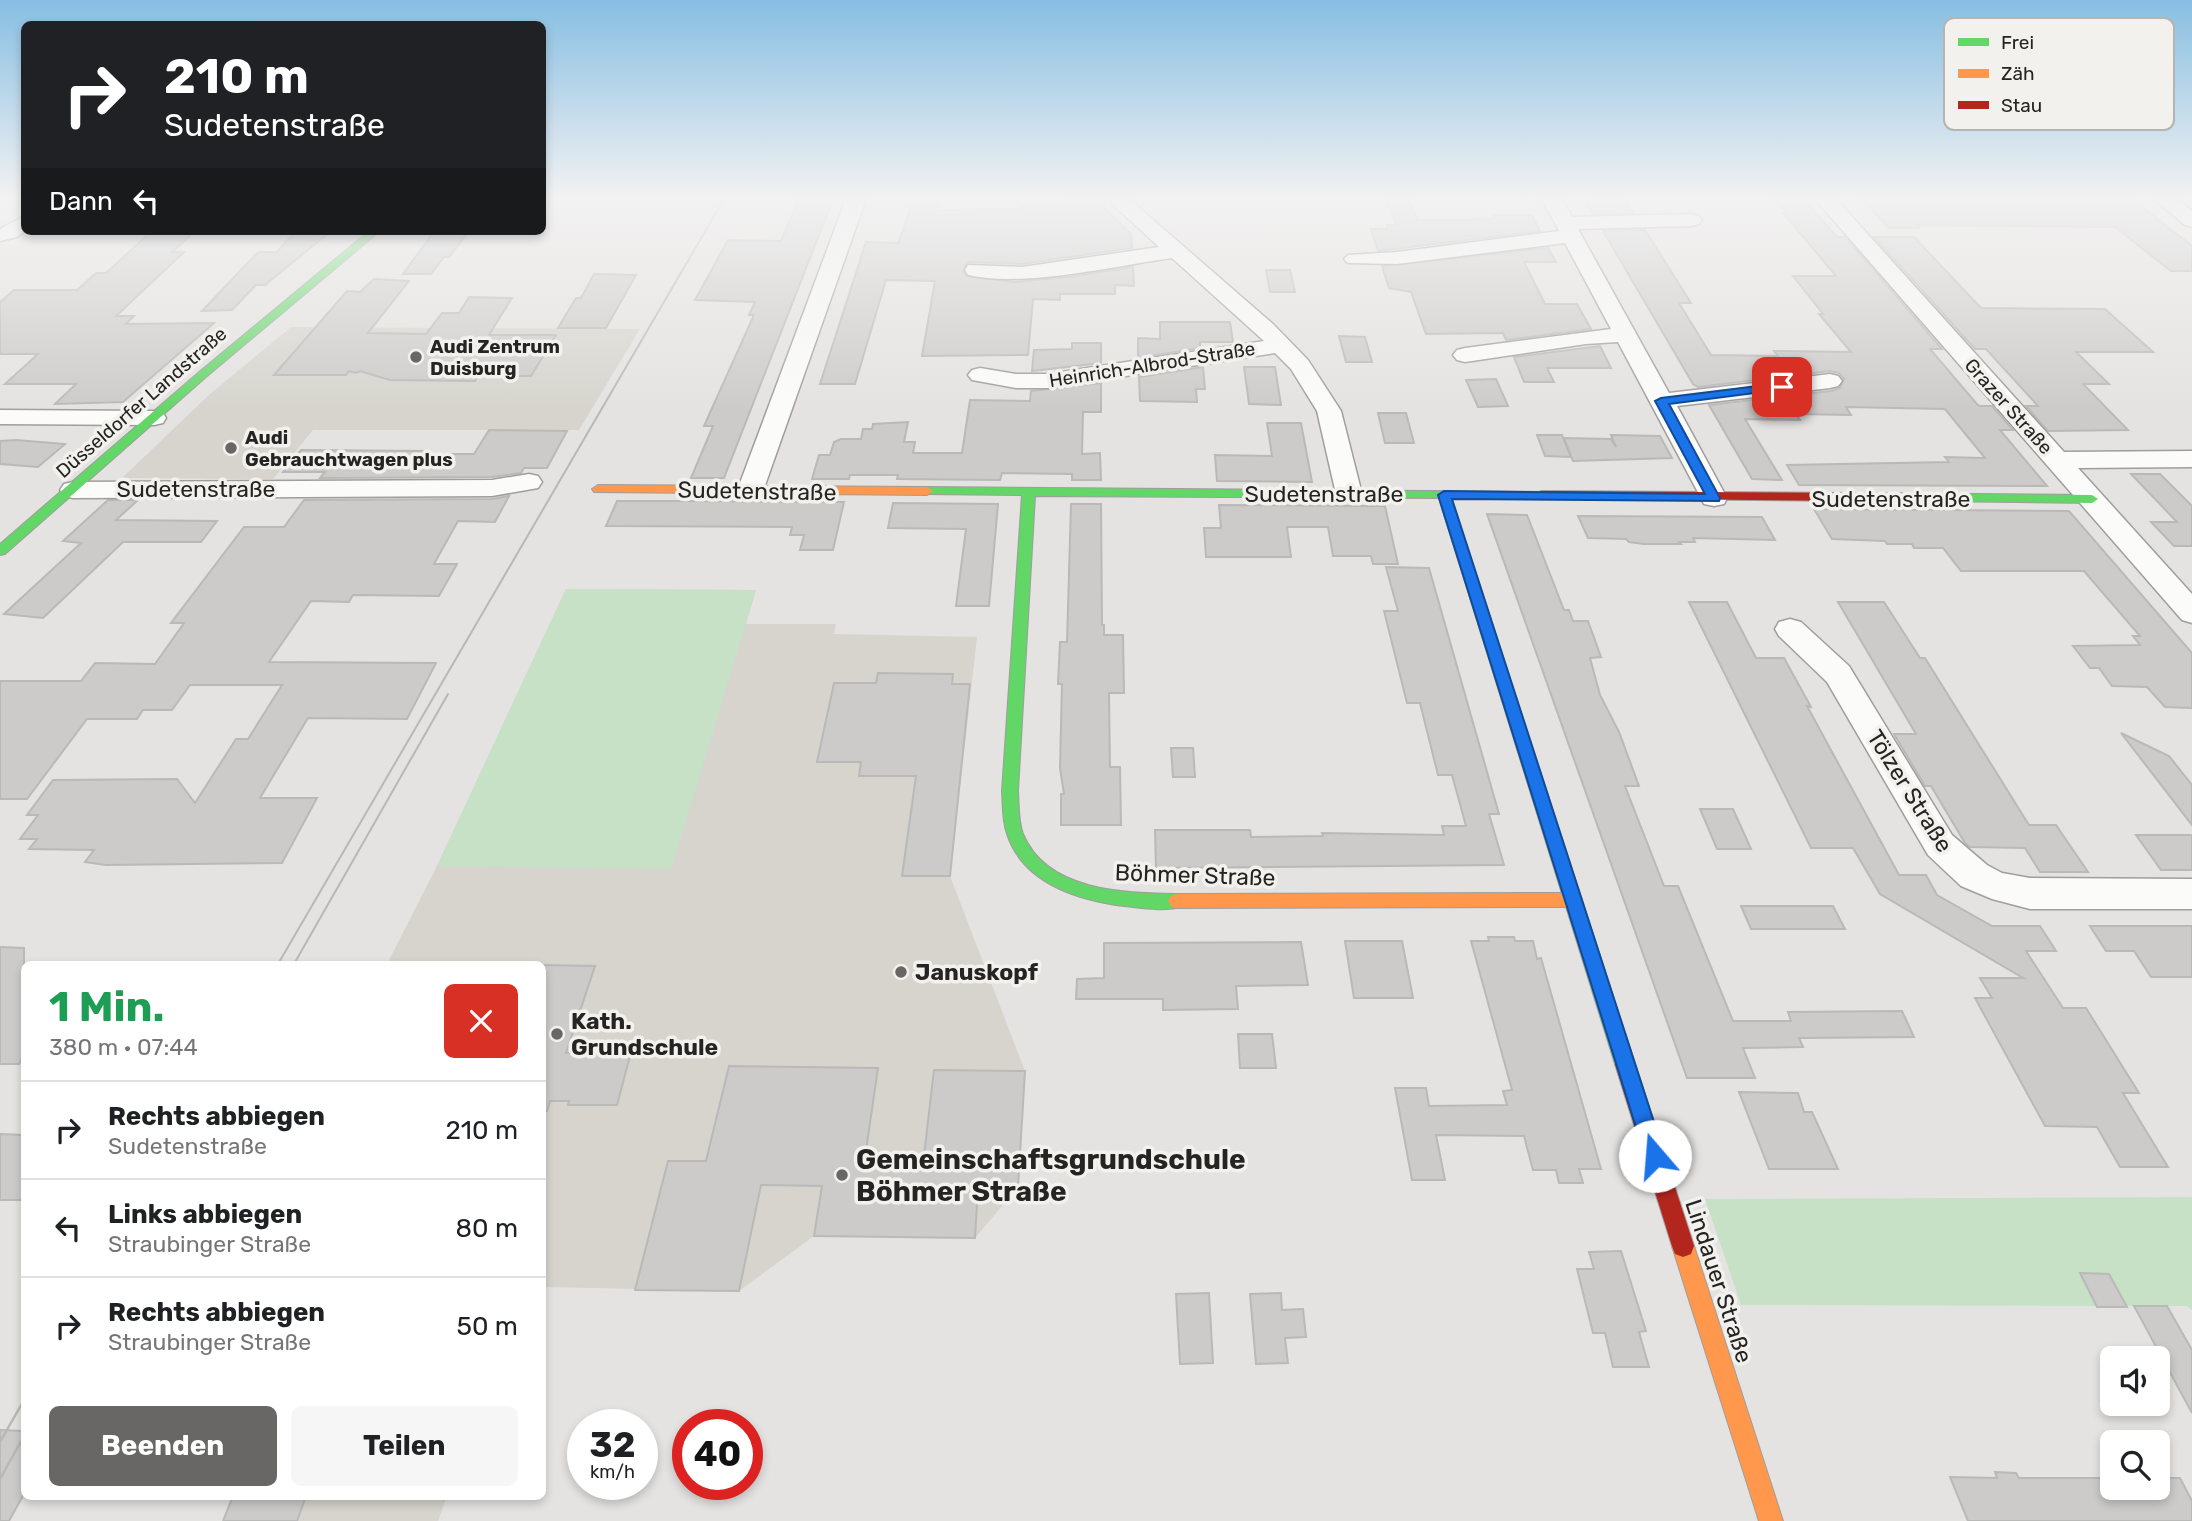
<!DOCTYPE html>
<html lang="de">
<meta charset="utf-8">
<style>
:root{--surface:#fff;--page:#f6f6f6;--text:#202124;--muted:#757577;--line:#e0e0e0;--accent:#686766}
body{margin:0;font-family:Rubik,sans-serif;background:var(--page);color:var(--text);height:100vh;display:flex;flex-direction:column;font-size:26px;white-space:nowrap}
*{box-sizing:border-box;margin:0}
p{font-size:23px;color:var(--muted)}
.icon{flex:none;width:38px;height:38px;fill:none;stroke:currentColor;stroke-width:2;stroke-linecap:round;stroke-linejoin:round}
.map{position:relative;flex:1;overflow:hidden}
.side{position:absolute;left:21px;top:961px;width:525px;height:539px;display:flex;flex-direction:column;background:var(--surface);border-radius:10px;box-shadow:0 4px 10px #0003}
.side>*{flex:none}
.hud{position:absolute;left:21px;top:21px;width:525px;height:214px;border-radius:10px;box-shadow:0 4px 10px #0003;background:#202124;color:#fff;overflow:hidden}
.tools{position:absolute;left:2100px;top:1346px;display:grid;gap:14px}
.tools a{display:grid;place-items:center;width:70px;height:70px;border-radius:10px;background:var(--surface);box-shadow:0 4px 10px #0003;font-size:35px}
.speed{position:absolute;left:567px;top:1409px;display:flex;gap:14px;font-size:35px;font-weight:700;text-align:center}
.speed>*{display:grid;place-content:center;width:91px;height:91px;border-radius:50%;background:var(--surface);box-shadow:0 4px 10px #0003;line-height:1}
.speed small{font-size:18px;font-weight:400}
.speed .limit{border:10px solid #d22;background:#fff;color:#111}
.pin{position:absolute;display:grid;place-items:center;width:60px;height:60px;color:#fff;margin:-30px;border-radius:14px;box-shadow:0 4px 10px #0006}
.me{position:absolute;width:77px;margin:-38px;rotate:342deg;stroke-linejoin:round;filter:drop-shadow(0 0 5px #0008)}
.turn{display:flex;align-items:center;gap:24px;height:147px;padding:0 28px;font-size:32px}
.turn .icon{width:91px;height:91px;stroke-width:2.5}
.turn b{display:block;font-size:49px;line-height:60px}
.then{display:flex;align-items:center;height:66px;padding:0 28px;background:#0003;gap:14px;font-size:26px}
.round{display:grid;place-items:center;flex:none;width:74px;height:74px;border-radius:10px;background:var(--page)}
.headline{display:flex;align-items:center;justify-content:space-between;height:119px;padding:0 28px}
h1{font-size:42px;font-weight:700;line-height:52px;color:#1e9e55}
.action{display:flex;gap:14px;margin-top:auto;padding:14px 28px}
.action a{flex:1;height:80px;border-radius:10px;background:var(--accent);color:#fff;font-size:28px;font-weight:700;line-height:80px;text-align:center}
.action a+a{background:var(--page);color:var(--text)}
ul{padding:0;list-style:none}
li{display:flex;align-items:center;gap:21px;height:98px;padding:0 28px;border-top:2px solid var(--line)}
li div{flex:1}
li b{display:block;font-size:26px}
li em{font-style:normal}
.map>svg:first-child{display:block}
</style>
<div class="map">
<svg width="2192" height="1521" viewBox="0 0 2192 1521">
<rect width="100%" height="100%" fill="#e4e3e1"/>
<g fill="#d6d4cd">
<polygon points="291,327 640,329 579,430 313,430 273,479 122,478 210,394"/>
<polygon points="566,589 756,590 746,624 836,624 834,634 977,637 950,876 1025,1071 1018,1187 975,1238 814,1236 739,1291 543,1287 542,964 387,964 437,866"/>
<polygon points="306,1496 447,1496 438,1521 297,1521"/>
</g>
<g fill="#c6e1c6">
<polygon points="566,589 756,590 671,869 437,866"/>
<polygon points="2192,1197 2192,1310 2187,1306 1741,1305 1705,1199"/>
</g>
<g fill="#cccbca" stroke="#b9b9b7" stroke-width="2">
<polygon points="799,199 833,199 724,478 691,478 713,426 704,426 754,315 749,315 755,302 695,300 728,240 781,241"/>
<polygon points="1066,199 1104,200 1105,209 1131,234 1132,248 1022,264 968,262 963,269 966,276 1015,282 1069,277 1133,267 1134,286 1115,285 1115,294 1060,294 1060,300 1033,299 1028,355 922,356 935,281 886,280 855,384 820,384 866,242 898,243 913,202 940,202 938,210 1023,209 1023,206 1066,206"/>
<polygon points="1385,199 1409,199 1417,220 1471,220 1496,218 1494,215 1532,215 1540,231 1378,251 1371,229 1388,229 1387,225 1397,225"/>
<polygon points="1598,199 1624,199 1634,213 1593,214 1586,203 1601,203"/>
<polygon points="1774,199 1804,199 1837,237 1845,237 1942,349 1930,349 1976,403 1979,406 1992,406 2013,430 2000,430 2047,486 1799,485 1787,465 1949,462 1945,457 1985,458 1945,409 1846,407 1851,415 1796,414 1800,420 1745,419 1782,480 1752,479 1709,405 1831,391 1840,388 1844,379 1839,373 1830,371 1698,387 1693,384 1603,231 1645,230 1691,303 1679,303 1711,355 1778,356 1774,351 1851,352 1819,314 1823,314 1793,276 1836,276 1783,213 1787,213"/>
<polygon points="1862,199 2132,199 2192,246 2192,271 2171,271 2115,227 1917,225 1919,228 1889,228"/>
<polygon points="152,231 195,231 172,252 184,252 116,316 134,316 126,324 214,323 123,402 55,404 76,384 5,384 38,354 0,354 0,302 14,290 77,290 96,273 106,273"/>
<polygon points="296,231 331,231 265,285 256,285 232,310 202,311 258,252 277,252"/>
<polygon points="440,231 469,231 449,257 444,257 431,274 403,274 433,233"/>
<polygon points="1874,237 1914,237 1981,308 2105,309 2153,352 2076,352 2109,384 2083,384 2128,430 2048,431 2026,406 2038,406 1986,349 1975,349"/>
<polygon points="1548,248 1556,262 1524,262 1545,304 1577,304 1591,329 1506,340 1503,333 1426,334 1411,292 1389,288 1382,266"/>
<polygon points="1266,270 1290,270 1295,292 1270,292"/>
<polygon points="594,274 636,275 606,328 558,328 576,298 581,298"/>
<polygon points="374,279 409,281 368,333 426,334 442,313 459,313 469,297 512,298 489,335 556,335 531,376 478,376 475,381 390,380 360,371 356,373 349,371 346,375 274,375 347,291 360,292"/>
<polygon points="1160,322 1230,322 1233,342 1200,342 1200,348 1138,358 1138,338 1160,339"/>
<polygon points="1339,336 1365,337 1372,362 1346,362"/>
<polygon points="1072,343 1101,343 1101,363 1032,371 1034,350 1072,349"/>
<polygon points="1600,346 1611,368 1547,368 1554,382 1524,382 1514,357"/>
<polygon points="1203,367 1205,389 1196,389 1197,402 1140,401 1139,377"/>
<polygon points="1244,367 1275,367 1281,405 1249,404"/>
<polygon points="1496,379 1508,406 1478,407 1466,380"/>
<polygon points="1101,383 1101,412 1083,412 1082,454 1100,453 1101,480 1072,480 1072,474 1002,473 1000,480 897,479 898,475 850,475 849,479 812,479 819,455 830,455 834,442 841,439 861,439 863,429 872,429 873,424 908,422 904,442 915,442 913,453 962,453 970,400 1030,401 1031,391"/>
<polygon points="1378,413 1406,413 1414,443 1385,443"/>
<polygon points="1267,423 1301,423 1312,482 1217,481 1215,455 1272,456"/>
<polygon points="489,430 567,431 547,468 524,468 521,473 492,477 320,478 325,472 283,472 301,450 427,451 425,454 474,454"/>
<polygon points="1537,435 1562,435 1571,457 1545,456"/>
<polygon points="1611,435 1660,436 1672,458 1573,461 1564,438 1611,439 1616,447"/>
<polygon points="16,440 65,444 38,467 0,464 0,441"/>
<polygon points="2131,474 2160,474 2192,506 2192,546 2174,546 2151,522 2177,522"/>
<polygon points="509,496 495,522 458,521 434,564 457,564 439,596 353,595 349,602 311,601 269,662 436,663 407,719 308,718 260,798 317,798 282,863 106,865 85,862 94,850 29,849 37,839 20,839 38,815 27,815 53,780 177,779 195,803 236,739 248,739 282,685 190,685 172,710 143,710 137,719 87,719 27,799 0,799 0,681 81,681 95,663 155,664 184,623 171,623 244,527 284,527 304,500 492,499"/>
<polygon points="108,500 138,500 116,520 217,521 201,542 123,542 43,618 4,614 81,543 63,541"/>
<polygon points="617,501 681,501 844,502 833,550 800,550 804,535 790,535 792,527 606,526"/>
<polygon points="893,503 998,504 989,606 956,606 966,529 888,528"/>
<polygon points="1071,504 1101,504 1102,625 1104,625 1104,635 1123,635 1124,693 1109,693 1110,767 1120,767 1121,825 1061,825 1061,794 1064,794 1060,768 1062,684 1058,684 1060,642 1067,642"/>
<polygon points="1219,505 1385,506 1398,564 1373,564 1371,556 1333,556 1328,527 1287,527 1291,557 1206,557 1204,528 1221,528"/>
<polygon points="1814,509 2069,511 2192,653 2192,708 2165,707 2147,687 2112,686 2099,668 2090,668 2073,646 2140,645 2133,636 2140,636 2084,571 1961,571 1943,548 1914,548 1912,544 1887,544 1885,541 1832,539"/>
<polygon points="1487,514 1527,515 1564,610 1569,610 1573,621 1588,621 1601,657 1590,658 1600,695 1619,732 1639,786 1625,786 1664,886 1678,886 1733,1021 1791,1021 1788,1012 1902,1011 1914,1037 1799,1038 1803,1047 1743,1048 1755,1078 1687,1078"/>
<polygon points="1578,516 1762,517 1775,540 1693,538 1695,542 1679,542 1681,544 1644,544 1629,542 1626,539 1588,538"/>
<polygon points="1386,567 1429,568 1499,814 1489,814 1504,865 1156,868 1155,830 1250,830 1251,837 1323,836 1322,833 1444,835 1442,826 1466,826 1452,775 1438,775 1420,703 1407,703 1384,611 1398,611"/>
<polygon points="1689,602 1727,602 1756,658 1784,658 1811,707 1807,706 1899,875 1926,875 1937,895 1992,926 2040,926 2056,951 2026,951 2063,1008 2086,1008 2139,1093 2123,1093 2168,1167 2120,1167 2097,1127 2045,1126 1975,998 1992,998 1980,978 2023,978 1880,894 1853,848 1811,848"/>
<polygon points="1838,602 1884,602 1920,658 1925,658 2029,825 2056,825 2088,872 2040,872 2025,848 1970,847 1965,843 1931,786 1925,786 1894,734 1916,734"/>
<polygon points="878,673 953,674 952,684 970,684 950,876 902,876 916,776 859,776 861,762 817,762 834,683 876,683"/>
<polygon points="2121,733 2169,756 2192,785 2192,825"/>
<polygon points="1171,748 1193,748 1195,777 1173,777"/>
<polygon points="1700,809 1733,809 1751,849 1717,849"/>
<polygon points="2136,835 2192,835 2192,870 2161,870"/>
<polygon points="1741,906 1833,906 1845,929 1751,929"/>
<polygon points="2090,926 2192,926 2192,977 2151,977 2134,951 2106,951"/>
<polygon points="1488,937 1514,937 1515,941 1533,941 1537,959 1541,958 1601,1169 1579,1169 1583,1183 1559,1183 1556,1170 1533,1170 1524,1136 1436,1135 1445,1180 1412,1180 1395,1088 1426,1088 1429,1106 1507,1105 1503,1091 1512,1090 1471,941 1489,941"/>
<polygon points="1345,941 1402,941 1413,998 1354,998"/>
<polygon points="1301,942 1308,985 1236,986 1238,1009 1163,1010 1163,999 1076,999 1077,979 1104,978 1104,943"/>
<polygon points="0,947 24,948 24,1055 19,1064 0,1064"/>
<polygon points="542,965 595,966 566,1053 631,1052 617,1105 568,1105 569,1101 550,1101 547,1111 542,1111"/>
<polygon points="1238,1034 1272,1034 1276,1068 1240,1068"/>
<polygon points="729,1066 878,1068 864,1164 923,1164 934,1070 1025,1071 1018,1187 978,1187 975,1238 814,1236 822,1186 761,1185 739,1291 635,1290 668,1161 706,1161"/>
<polygon points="1739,1092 1798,1093 1804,1112 1812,1112 1838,1169 1769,1169"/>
<polygon points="0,1134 24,1135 24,1200 0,1200"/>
<polygon points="1621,1251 1646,1331 1639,1332 1649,1367 1613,1367 1605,1333 1593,1333 1577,1269 1594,1269 1589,1252"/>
<polygon points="2080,1273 2109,1274 2127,1307 2097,1307"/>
<polygon points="1209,1293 1213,1363 1180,1364 1176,1294"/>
<polygon points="1281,1293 1282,1310 1303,1309 1306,1337 1285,1338 1288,1363 1256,1364 1250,1294"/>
<polygon points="2134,1306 2167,1306 2192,1350 2192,1413"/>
<polygon points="0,1430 24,1431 24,1494 9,1521 0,1521"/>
<polygon points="1995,1472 2016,1473 2019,1478 2112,1478 2112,1488 2158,1488 2158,1478 2180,1478 2192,1501 2192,1521 1968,1521 1950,1477 1997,1478"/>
<polygon points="233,1496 306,1496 297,1521 223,1521"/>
</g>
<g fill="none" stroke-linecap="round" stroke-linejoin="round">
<defs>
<g id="street">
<polygon points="846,199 866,199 763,491 759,497 750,499 741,497 737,491"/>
<path d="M 1107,199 L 1129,199 L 1273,324 L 1308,360 L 1341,411 L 1362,494 L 1358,500 L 1349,502 L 1340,500 L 1336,494 L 1317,411 L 1291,369 L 1275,353 L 1048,388 L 1016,388 L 972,380 L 968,375 L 972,370 L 980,368 L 1016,374 L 1048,374 L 1264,341 L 1172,258 C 1114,266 1023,288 968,275 L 965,270 L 968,265 L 1022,267 L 1159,247 Z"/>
<polygon points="1542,199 1562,199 1572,217 1692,214 1699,216 1702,220 1699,224 1692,226 1578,229 1669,393 1830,374 1838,376 1842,381 1838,386 1830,388 1677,406 1727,498 1724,504 1714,506 1704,504 1701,498 1618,342 1586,344 1465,362 1457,360 1453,355 1457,350 1465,348 1611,329 1565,243 1397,264 1348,263 1344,259 1348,255 1397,252 1559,231"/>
<polygon points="1815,199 1836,199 2064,452 2192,451 2192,467 2078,468 2192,594 2192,623 2182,620"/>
<polygon points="2154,199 2177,199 2192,211 2192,227 2185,225"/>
<polygon points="24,216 25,231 17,237 0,241 0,229"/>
<polygon points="0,410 154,411 163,413 166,418 163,423 154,425 0,424"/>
<polygon points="529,474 538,476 542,482 538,488 492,496 73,498 64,496 60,490 64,484 73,482 492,480"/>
<polygon points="1790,619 1801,622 1849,666 1952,835 1987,865 2002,873 2030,878 2192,879 2192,909 2030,909 1992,899 1961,886 1928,855 1827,682 1779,636 1775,629 1779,622"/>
</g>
<g id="fast">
<polygon points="369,231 380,231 206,377 5,554 0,555 0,544 198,373"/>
<path d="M 927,487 L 1545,492 L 1547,495 L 1541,499 L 1451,498 L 1635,1064 L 1632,1070 L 1625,1073 L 1618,1070 L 1615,1064 L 1439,498 L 1035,496 L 1018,791 C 1019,805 1018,821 1023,834 C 1047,892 1125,893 1177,894 L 1183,896 L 1186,901 L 1183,906 C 1166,912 1142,908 1124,906 C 1078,900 1023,883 1007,834 C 1002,820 1003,805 1002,791 L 1022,495 L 923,494 L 921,491 Z"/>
<polygon points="1855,493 2092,495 2098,499 2092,503 1851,500 1851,494"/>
</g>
<g id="slow">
<polygon points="598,485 927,487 933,491 927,495 594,492 592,489"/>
<polygon points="1573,893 1579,895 1582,900 1579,905 1573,907 1177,908 1171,906 1168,901 1171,896 1177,894"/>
<polygon points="1683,1235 1691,1238 1694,1246 1783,1521 1759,1521 1672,1246 1675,1238"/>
</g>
<g id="jam">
<polygon points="1541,491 1855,493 1861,497 1855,501 1537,498 1535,495"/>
<polygon points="1625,1055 1632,1058 1635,1064 1694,1246 1691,1254 1683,1257 1675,1254 1672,1246 1615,1064 1618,1058"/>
</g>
</defs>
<use href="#street" stroke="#9f9e9d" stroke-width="3"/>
<use href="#fast" stroke="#9f9e9d" stroke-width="2"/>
<use href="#slow" stroke="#9f9e9d" stroke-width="2"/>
<use href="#jam" stroke="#9f9e9d" stroke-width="2"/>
<use href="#street" fill="#fbfbfa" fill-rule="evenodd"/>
<use href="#fast" fill="#63d668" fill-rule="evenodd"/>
<use href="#slow" fill="#ff974d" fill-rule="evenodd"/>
<use href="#jam" fill="#b3261e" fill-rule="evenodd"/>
<g stroke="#b8b8b7" stroke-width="2">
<polyline points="278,964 724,199"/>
<polyline points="294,964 448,694"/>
</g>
<g stroke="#b8b8b7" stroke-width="2.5">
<polyline points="0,1442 24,1400"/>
<polyline points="0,1479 24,1436"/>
</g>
</g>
<linearGradient id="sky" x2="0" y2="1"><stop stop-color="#87bee2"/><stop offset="0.48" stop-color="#f3f2f2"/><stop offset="1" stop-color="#f3f2f2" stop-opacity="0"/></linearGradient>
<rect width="2192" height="412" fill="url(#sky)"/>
<polygon fill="#1a73e8" stroke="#114b97" stroke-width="2" points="1782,383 1787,387 1786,389 1669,404 1720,498 1719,501 1452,499 1665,1156 1662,1163 1655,1166 1648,1163 1645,1156 1438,495 1444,491 1705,494 1655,401 1661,398"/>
<g fill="#686766" stroke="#f3f1ed" stroke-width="2.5">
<circle cx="416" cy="357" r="7"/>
<circle cx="231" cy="448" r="7"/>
<circle cx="901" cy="972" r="7"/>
<circle cx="557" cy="1034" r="7"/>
<circle cx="842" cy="1175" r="7"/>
</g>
<g text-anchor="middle" stroke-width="7" stroke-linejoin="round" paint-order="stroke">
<g font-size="19" font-weight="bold" fill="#252423" stroke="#f3f1ed" text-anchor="start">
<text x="430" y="353">Audi Zentrum<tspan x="430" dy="22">Duisburg</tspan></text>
<text x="245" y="444">Audi<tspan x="245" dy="22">Gebrauchtwagen plus</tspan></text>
</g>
<g font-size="19" fill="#252423" stroke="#f3f1ed">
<text transform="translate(1152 364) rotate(-9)" y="7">Heinrich-Albrod-Straße</text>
<text transform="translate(141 402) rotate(-41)" y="7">Düsseldorfer Landstraße</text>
<text transform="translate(2009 406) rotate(48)" y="7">Grazer Straße</text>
</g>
<g font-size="23" fill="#252423" stroke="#f3f1ed">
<text x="196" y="497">Sudetenstraße</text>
<text transform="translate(757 491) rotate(1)" y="8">Sudetenstraße</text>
<text x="1324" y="502">Sudetenstraße</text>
<text x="1891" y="507">Sudetenstraße</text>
<text transform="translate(1910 791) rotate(58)" y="8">Tölzer Straße</text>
<text transform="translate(1195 875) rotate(2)" y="8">Böhmer Straße</text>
<text transform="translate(1719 1281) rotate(72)" y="8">Lindauer Straße</text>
</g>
<g font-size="23" font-weight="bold" fill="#252423" stroke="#f3f1ed" text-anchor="start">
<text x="915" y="980">Januskopf</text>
<text x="571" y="1029">Kath.<tspan x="571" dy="26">Grundschule</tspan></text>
</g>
<g font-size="28" font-weight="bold" fill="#252423" stroke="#f3f1ed" text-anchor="start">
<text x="856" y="1169">Gemeinschaftsgrundschule<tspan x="856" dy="32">Böhmer Straße</tspan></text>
</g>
</g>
<rect x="1944" y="18" width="230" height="112" rx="10" fill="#f3f1ed" stroke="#b5b4b0" stroke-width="2"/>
<rect x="1958" y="38" width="31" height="8" fill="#63d668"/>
<rect x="1958" y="69" width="31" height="9" fill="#ff974d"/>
<rect x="1958" y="101" width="31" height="8" fill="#b3261e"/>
<g font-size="19" fill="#252423">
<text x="2001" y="49">Frei</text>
<text x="2001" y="80">Zäh</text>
<text x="2001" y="112">Stau</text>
</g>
</svg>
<div class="tools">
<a><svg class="icon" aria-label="sound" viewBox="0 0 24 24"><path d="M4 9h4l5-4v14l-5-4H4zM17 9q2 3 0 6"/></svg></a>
<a><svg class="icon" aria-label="search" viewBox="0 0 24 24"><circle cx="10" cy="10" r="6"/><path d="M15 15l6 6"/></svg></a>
</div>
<div class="speed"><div>32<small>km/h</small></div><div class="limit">40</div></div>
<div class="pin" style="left:1782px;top:387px;background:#d93025"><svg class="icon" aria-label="arrive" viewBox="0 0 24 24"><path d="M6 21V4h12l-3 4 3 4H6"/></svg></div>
<svg class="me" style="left:1655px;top:1156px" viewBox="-20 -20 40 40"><circle r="19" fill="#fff"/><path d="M0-13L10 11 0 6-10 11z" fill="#1a73e8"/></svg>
<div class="hud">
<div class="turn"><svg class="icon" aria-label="right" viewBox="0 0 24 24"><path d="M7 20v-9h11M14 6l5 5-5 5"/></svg><div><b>210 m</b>Sudetenstraße</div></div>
<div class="then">Dann<svg class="icon" aria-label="left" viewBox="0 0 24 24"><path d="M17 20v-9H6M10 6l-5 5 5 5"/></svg></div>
</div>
<section class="side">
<div class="headline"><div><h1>1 Min.</h1><p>380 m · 07:44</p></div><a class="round" style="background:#d93025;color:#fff"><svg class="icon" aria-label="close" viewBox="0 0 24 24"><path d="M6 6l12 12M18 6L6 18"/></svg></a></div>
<ul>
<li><svg class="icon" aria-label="right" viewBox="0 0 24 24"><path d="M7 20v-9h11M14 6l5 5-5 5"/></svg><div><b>Rechts abbiegen</b><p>Sudetenstraße</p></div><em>210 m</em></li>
<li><svg class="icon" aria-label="left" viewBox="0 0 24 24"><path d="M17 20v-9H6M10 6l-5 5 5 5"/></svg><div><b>Links abbiegen</b><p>Straubinger Straße</p></div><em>80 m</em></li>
<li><svg class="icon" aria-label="right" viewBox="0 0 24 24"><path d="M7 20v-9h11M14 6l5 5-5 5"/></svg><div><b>Rechts abbiegen</b><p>Straubinger Straße</p></div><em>50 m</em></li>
</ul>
<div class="action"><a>Beenden</a><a>Teilen</a></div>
</section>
</div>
